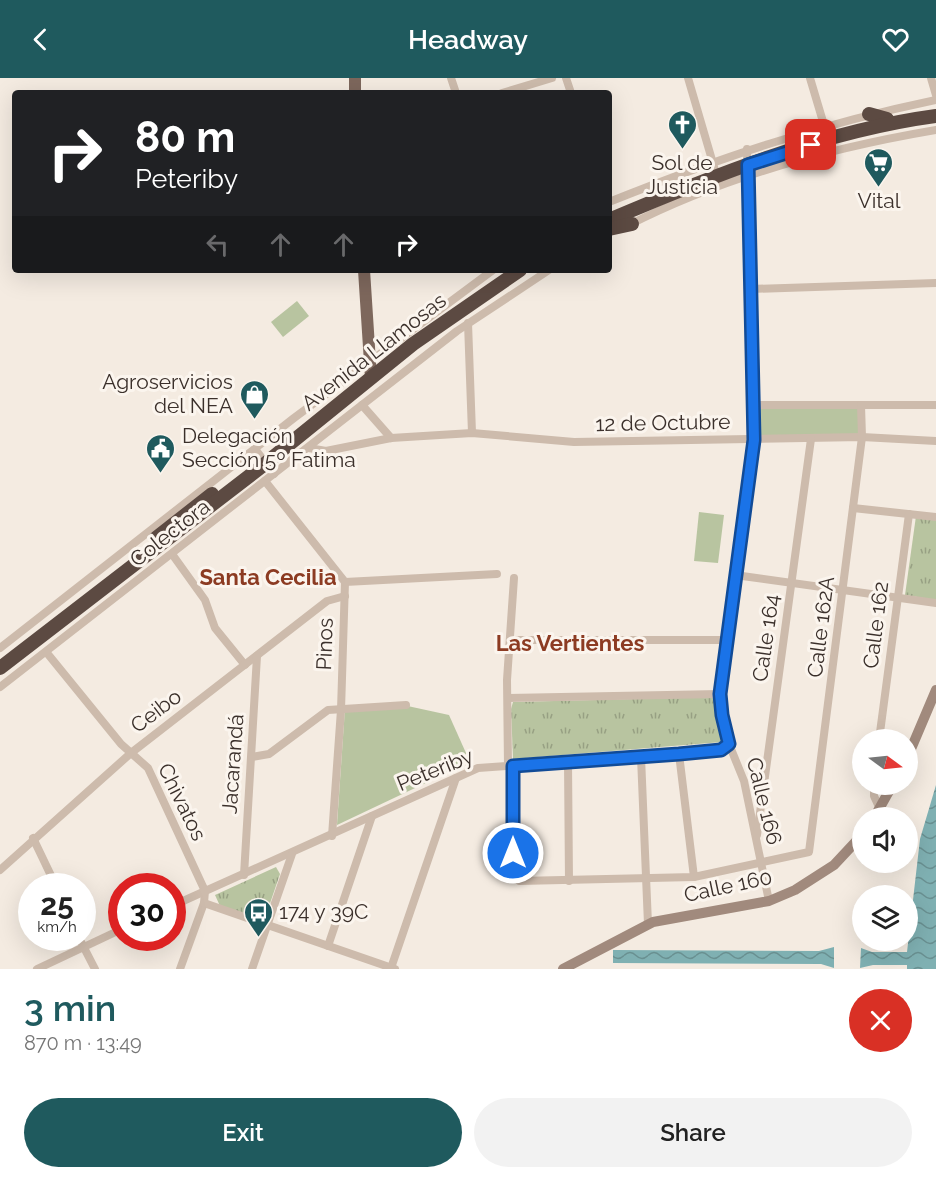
<!DOCTYPE html>
<meta charset="utf-8">
<style>
:root{--surface:#fff;--page:#f2f2f2;--text:#222;--muted:#767676;--accent:#1f5a5e}
body{margin:0;font-family:Raleway,sans-serif;background:var(--page);color:var(--text);height:100vh;display:flex;flex-direction:column;font-size:22px;white-space:nowrap}
*{box-sizing:border-box;margin:0}
p{font-size:20px;color:var(--muted)}
.icon{flex:none;width:33px;height:33px;fill:none;stroke:currentColor;stroke-width:2;stroke-linecap:round;stroke-linejoin:round}
.map{position:relative;height:891px;overflow:hidden}
.sheet{display:flex;flex-direction:column;background:var(--surface);flex:1}
.sheet>*{flex:none}
.top-card{position:absolute;left:12px;top:12px;width:600px;height:183px;border-radius:6px;box-shadow:0 6px 24px #0002;background:#202124;color:#fff;overflow:hidden}
.needle{width:39px;rotate:105deg}
.tools{position:absolute;left:852px;top:651px;display:grid;gap:12px}
.tools a{display:grid;place-items:center;width:66px;height:66px;border-radius:50%;background:var(--surface);box-shadow:0 6px 24px #0002;font-size:30px}
.speed{position:absolute;left:18px;top:795px;display:flex;gap:12px;font-size:30px;font-weight:700;text-align:center}
.speed>*{display:grid;place-content:center;width:78px;height:78px;border-radius:50%;background:var(--surface);box-shadow:0 6px 24px #0002;line-height:1}
.speed small{font-size:15px;font-weight:400}
.speed .limit{border:9px solid #d22;background:#fff;color:#111}
.pin{position:absolute;display:grid;place-items:center;width:51px;height:51px;color:#fff;margin:-26px;border-radius:12px;box-shadow:0 3px 9px #0006}
.me{position:absolute;width:66px;margin:-33px;rotate:0deg;stroke-linejoin:round;filter:drop-shadow(0 0 4px #0008)}
.turn{display:flex;align-items:center;gap:21px;height:126px;padding:0 24px;font-size:27px}
.turn .icon{width:78px;height:78px;stroke-width:2.5}
.turn b{display:block;font-size:42px;line-height:51px}
.lanes{display:flex;align-items:center;height:57px;padding:0 24px;background:#0003;justify-content:center;gap:30px;direction:ltr}
.lanes .off{opacity:.35}
.round{display:grid;place-items:center;flex:none;width:63px;height:63px;border-radius:32px;background:var(--page)}
.headline{display:flex;align-items:center;justify-content:space-between;height:102px;padding:0 24px}
h1{font-size:36px;font-weight:600;line-height:45px;color:var(--accent)}
.primary-button{display:flex;gap:12px;margin-top:auto;padding:12px 24px}
.primary-button a{flex:1;height:69px;border-radius:36px;background:var(--accent);color:#fff;font-size:24px;font-weight:600;line-height:69px;text-align:center}
.primary-button a+a{background:var(--page);color:var(--text)}
header{display:flex;justify-content:space-between;align-items:center;height:78px;padding:0 24px;background:var(--accent);color:#fff;font-size:27px;font-weight:600}
.map>svg:first-child{display:block}
</style>
<header><svg class="icon" aria-label="back" viewBox="0 0 24 24"><path d="M15 5l-7 7 7 7"/></svg>Headway<svg class="icon" aria-label="heart" viewBox="0 0 24 24"><path d="M12 20l-8-8c-3-5 5-10 8-4 3-6 11-1 8 4z"/></svg></header>
<div class="map">
<svg width="936" height="891" viewBox="0 0 936 891">
<defs>
<pattern id="park-tufts" width="24" height="20" patternUnits="userSpaceOnUse" patternTransform="scale(1.5)"><rect width="24" height="20" fill="#b8c4a0"/><path d="M3 7l-1-3M5 7V3M7 7l1-3M15 17l-1-3M17 17v-4M19 17l1-3" fill="none" stroke="#97a083"/></pattern>
<pattern id="water-waves" width="16" height="10" patternUnits="userSpaceOnUse" patternTransform="scale(1.5)"><rect width="16" height="10" fill="#7fb0b2"/><path d="M0 5q4-4 8 0t8 0" fill="none" stroke="#699091"/></pattern>
</defs>
<rect width="100%" height="100%" fill="#f4ebe1"/>
<g fill="#b8c4a0">
<polygon points="297,223 309,238 283,259 271,244"/>
<polygon points="756,329 858,330 859,357 757,358"/>
<polygon points="699,434 724,437 718,485 694,483"/>
<polygon points="403,627 449,637 470,684 337,747 345,630"/>
</g>
<g fill="url(#park-tufts)">
<polygon points="916,438 936,440 936,522 905,517"/>
<polygon points="716,619 722,664 513,681 511,631 513,624"/>
<polygon points="276,789 280,796 266,837 259,841 220,828 215,817"/>
</g>
<g fill="url(#water-waves)">
<polygon points="936,707 936,891 907,891 907,887 873,887 860,890 861,870 872,874 907,874 920,761"/>
<polygon points="834,869 834,890 821,886 613,885 613,872 819,873"/>
</g>
<g fill="none" stroke-linecap="round" stroke-linejoin="round">
<g stroke="#cdbbac" stroke-width="8">
<polyline points="451,0 456,15"/>
<polyline points="566,0 571,15"/>
<polyline points="688,0 717,99"/>
<polyline points="810,0 824,47"/>
<polyline points="931,0 936,17"/>
<polyline points="502,15 552,0"/>
<polyline points="747,71 754,362 720,616 722,637 729,666 744,703 769,823"/>
<path d="M 609,124 C 719,80 820,46 936,22"/>
<path d="M 629,147 C 725,98 830,70 936,52"/>
<polyline points="751,211 936,205"/>
<polyline points="468,245 472,355"/>
<polyline points="362,327 391,360"/>
<polyline points="753,327 936,327"/>
<polyline points="309,370 326,373 391,360 472,355 574,364 862,359 936,363"/>
<polyline points="255,371 274,396"/>
<polyline points="265,403 345,504 341,632 332,758"/>
<polyline points="853,430 936,439"/>
<polyline points="172,476 205,522 215,550 245,587"/>
<polyline points="735,497 936,525"/>
<polyline points="345,504 497,496"/>
<polyline points="512,562 727,562"/>
<polyline points="0,570 294,340 493,192"/>
<polyline points="47,575 121,666 148,690 205,813 204,825 180,891"/>
<polyline points="0,609 457,253 549,192"/>
<polyline points="508,620 720,616"/>
<polyline points="879,662 909,436"/>
<polyline points="679,676 694,799"/>
<polyline points="252,679 269,676 328,632 406,627"/>
<polyline points="641,679 648,846"/>
<polyline points="568,684 569,803"/>
<polyline points="508,687 507,602 514,500"/>
<polyline points="513,688 513,796 519,803 694,799 809,774 862,359 861,327"/>
<polyline points="874,706 874,718 880,731"/>
<polyline points="757,757 811,361"/>
<polyline points="33,760 56,808"/>
<polyline points="0,792 131,675 327,523 345,518"/>
<polyline points="244,797 257,578"/>
<polyline points="204,825 395,891"/>
<polyline points="172,828 478,690 679,676 721,672 729,666"/>
<polyline points="79,860 95,891"/>
<polyline points="328,868 372,738"/>
<polyline points="391,890 456,700"/>
<polyline points="37,891 122,851"/>
<polyline points="252,891 292,776"/>
</g>
<g stroke="#a18a7d" stroke-width="10">
<polyline points="908,678 936,612"/>
<polyline points="874,740 893,706"/>
<polyline points="563,891 653,844 769,823 795,812 834,787 862,757"/>
</g>
<g stroke="#7d675c" stroke-width="12">
<polyline points="355,0 355,15"/>
<polyline points="364,192 371,300"/>
</g>
<g stroke="#5c4a42" stroke-width="14">
<polyline points="869,36 887,41"/>
<path d="M 609,142 C 712,98 824,53 936,38"/>
<polyline points="609,151 632,146"/>
<polyline points="156,460 212,416"/>
<polyline points="0,590 261,389 413,266 520,192"/>
</g>
</g>
<g fill="none" stroke-linecap="round" stroke-linejoin="round">
<defs>
<polyline id="route" points="513,775 513,688 679,676 721,672 729,666 722,637 720,616 754,362 748,87 811,67"/>
</defs>
<use href="#route" stroke="#114b97" stroke-width="15"/>
<use href="#route" stroke="#1a73e8" stroke-width="10"/>
</g>
<defs>
<symbol id="church-pin" viewBox="-11 -11 22 30"><path d="M0 17L-7.5 6A9.5 9.5 0 1 1 7.5 6Z" fill="#1f5a5e" stroke="#fbf5ee"/><path d="M-1.2-6h2.4v3.5h3.3v2.4h-3.3V6h-2.4V-.1h-3.3v-2.4h3.3Z" fill="#fff"/></symbol>
<symbol id="supermarket-pin" viewBox="-11 -11 22 30"><path d="M0 17L-7.5 6A9.5 9.5 0 1 1 7.5 6Z" fill="#1f5a5e" stroke="#fbf5ee"/><path d="M-6-5.5h2.5l.6 2H6L4.5 2H-2.5L-4.4-4H-6ZM-1.5 3.2a1.3 1.3 0 1 0 .1 0ZM3 3.2a1.3 1.3 0 1 0 .1 0Z" fill="#fff"/></symbol>
<symbol id="shop-pin" viewBox="-11 -11 22 30"><path d="M0 17L-7.5 6A9.5 9.5 0 1 1 7.5 6Z" fill="#1f5a5e" stroke="#fbf5ee"/><path d="M-5-2.5h2.3a2.7 3.5 0 0 1 5.4 0H5L5.5 6h-11ZM-1.5-2.5h3a1.5 2.3 0 0 0-3 0Z" fill="#fff"/></symbol>
<symbol id="civic-pin" viewBox="-11 -11 22 30"><path d="M0 17L-7.5 6A9.5 9.5 0 1 1 7.5 6Z" fill="#1f5a5e" stroke="#fbf5ee"/><path d="M-.6-6.5H3V-4.5H.6V-3L4-1V1h2V6H-6V1h2V-1L-.6-3ZM-1.2 2.5V6h2.4V2.5Z" fill="#fff"/></symbol>
<symbol id="bus-pin" viewBox="-11 -11 22 30"><path d="M0 17L-7.5 6A9.5 9.5 0 1 1 7.5 6Z" fill="#1f5a5e" stroke="#fbf5ee"/><path d="M-5-6H5V4H4V6H2V4H-2V6H-4V4H-5ZM-3.5-4V0h7V-4ZM-3.5 1.2v1.5H-2V1.2ZM2 1.2v1.5H3.5V1.2Z" fill="#fff"/></symbol>
</defs>
<g fill-rule="evenodd">
<use href="#church-pin" x="666" y="30" width="33" height="45"/>
<use href="#supermarket-pin" x="862" y="68" width="33" height="45"/>
<use href="#shop-pin" x="238" y="300" width="33" height="45"/>
<use href="#civic-pin" x="144" y="354" width="33" height="45"/>
<use href="#bus-pin" x="242" y="818" width="33" height="45"/>
</g>
<g text-anchor="middle" stroke-width="6" stroke-linejoin="round" paint-order="stroke">
<g font-size="21" fill="#3b302b" stroke="#fbf5ee">
<text x="682" y="92">Sol de<tspan x="682" dy="24">Justicia</tspan></text>
<text x="879" y="130">Vital</text>
<text x="233" y="311" text-anchor="end">Agroservicios<tspan x="233" dy="24">del NEA</tspan></text>
<text x="182" y="365" text-anchor="start">Delegación<tspan x="182" dy="24">Sección 5º Fatima</tspan></text>
<text x="279" y="841" text-anchor="start">174 y 39C</text>
</g>
<g font-size="21" fill="#3b302b" stroke="#fbf5ee">
<text transform="translate(374 274) rotate(-38)" y="7">Avenida Llamosas</text>
<text transform="translate(663 345) rotate(-1)" y="7">12 de Octubre</text>
<text transform="translate(170 455) rotate(-38)" y="7">Colectora</text>
<text transform="translate(876 547) rotate(-83)" y="7">Calle 162</text>
<text transform="translate(821 549) rotate(-83)" y="7">Calle 162A</text>
<text transform="translate(766 560) rotate(-82)" y="7">Calle 164</text>
<text transform="translate(325 566) rotate(-88)" y="7">Pinos</text>
<text transform="translate(156 633) rotate(-37)" y="7">Ceibo</text>
<text transform="translate(233 686) rotate(-86)" y="7">Jacarandá</text>
<text transform="translate(435 692) rotate(-22)" y="7">Peteriby</text>
<text transform="translate(764 723) rotate(76)" y="7">Calle 166</text>
<text transform="translate(182 724) rotate(64)" y="7">Chivatos</text>
<text transform="translate(728 808) rotate(-12)" y="7">Calle 160</text>
</g>
<g font-size="22" font-weight="bold" fill="#8c3b22" stroke="#fbf5ee">
<text x="268" y="507">Santa Cecilia</text>
<text x="570" y="573">Las Vertientes</text>
</g>
</g>
</svg>
<div class="tools">
<a><svg class="needle" viewBox="-14 -14 28 28"><path d="M0-13l5 13h-10z" fill="#e53935"/><path d="M0 13l5-13h-10z" fill="#767676"/></svg></a>
<a><svg class="icon" aria-label="sound" viewBox="0 0 24 24"><path d="M4 9h4l5-4v14l-5-4H4zM17 9q2 3 0 6"/></svg></a>
<a><svg class="icon" aria-label="layers" viewBox="0 0 24 24"><path d="M12 4l9 5-9 5-9-5zM3 14l9 5 9-5"/></svg></a>
</div>
<div class="speed"><div>25<small>km/h</small></div><div class="limit">30</div></div>
<div class="pin" style="left:811px;top:67px;background:#d93025"><svg class="icon" aria-label="arrive" viewBox="0 0 24 24"><path d="M6 21V4h12l-3 4 3 4H6"/></svg></div>
<svg class="me" style="left:513px;top:775px" viewBox="-20 -20 40 40"><circle r="17" fill="#1a73e8" stroke="#fff" stroke-width="3"/><path d="M0-11L8 9 0 5-8 9z" fill="#fff"/></svg>
<div class="top-card">
<div class="turn"><svg class="icon" aria-label="right" viewBox="0 0 24 24"><path d="M7 20v-9h11M14 6l5 5-5 5"/></svg><div><b>80 m</b>Peteriby</div></div>
<div class="lanes"><svg class="icon off" aria-label="left" viewBox="0 0 24 24"><path d="M17 20v-9H6M10 6l-5 5 5 5"/></svg><svg class="icon off" aria-label="ahead" viewBox="0 0 24 24"><path d="M12 20V5M6 11l6-6 6 6"/></svg><svg class="icon off" aria-label="ahead" viewBox="0 0 24 24"><path d="M12 20V5M6 11l6-6 6 6"/></svg><svg class="icon" aria-label="right" viewBox="0 0 24 24"><path d="M7 20v-9h11M14 6l5 5-5 5"/></svg></div>
</div>
</div>
<section class="sheet">
<div class="headline"><div><h1>3 min</h1><p>870 m · 13:49</p></div><a class="round" style="background:#d93025;color:#fff"><svg class="icon" aria-label="close" viewBox="0 0 24 24"><path d="M6 6l12 12M18 6L6 18"/></svg></a></div>
<div class="primary-button"><a>Exit</a><a>Share</a></div>
</section>
